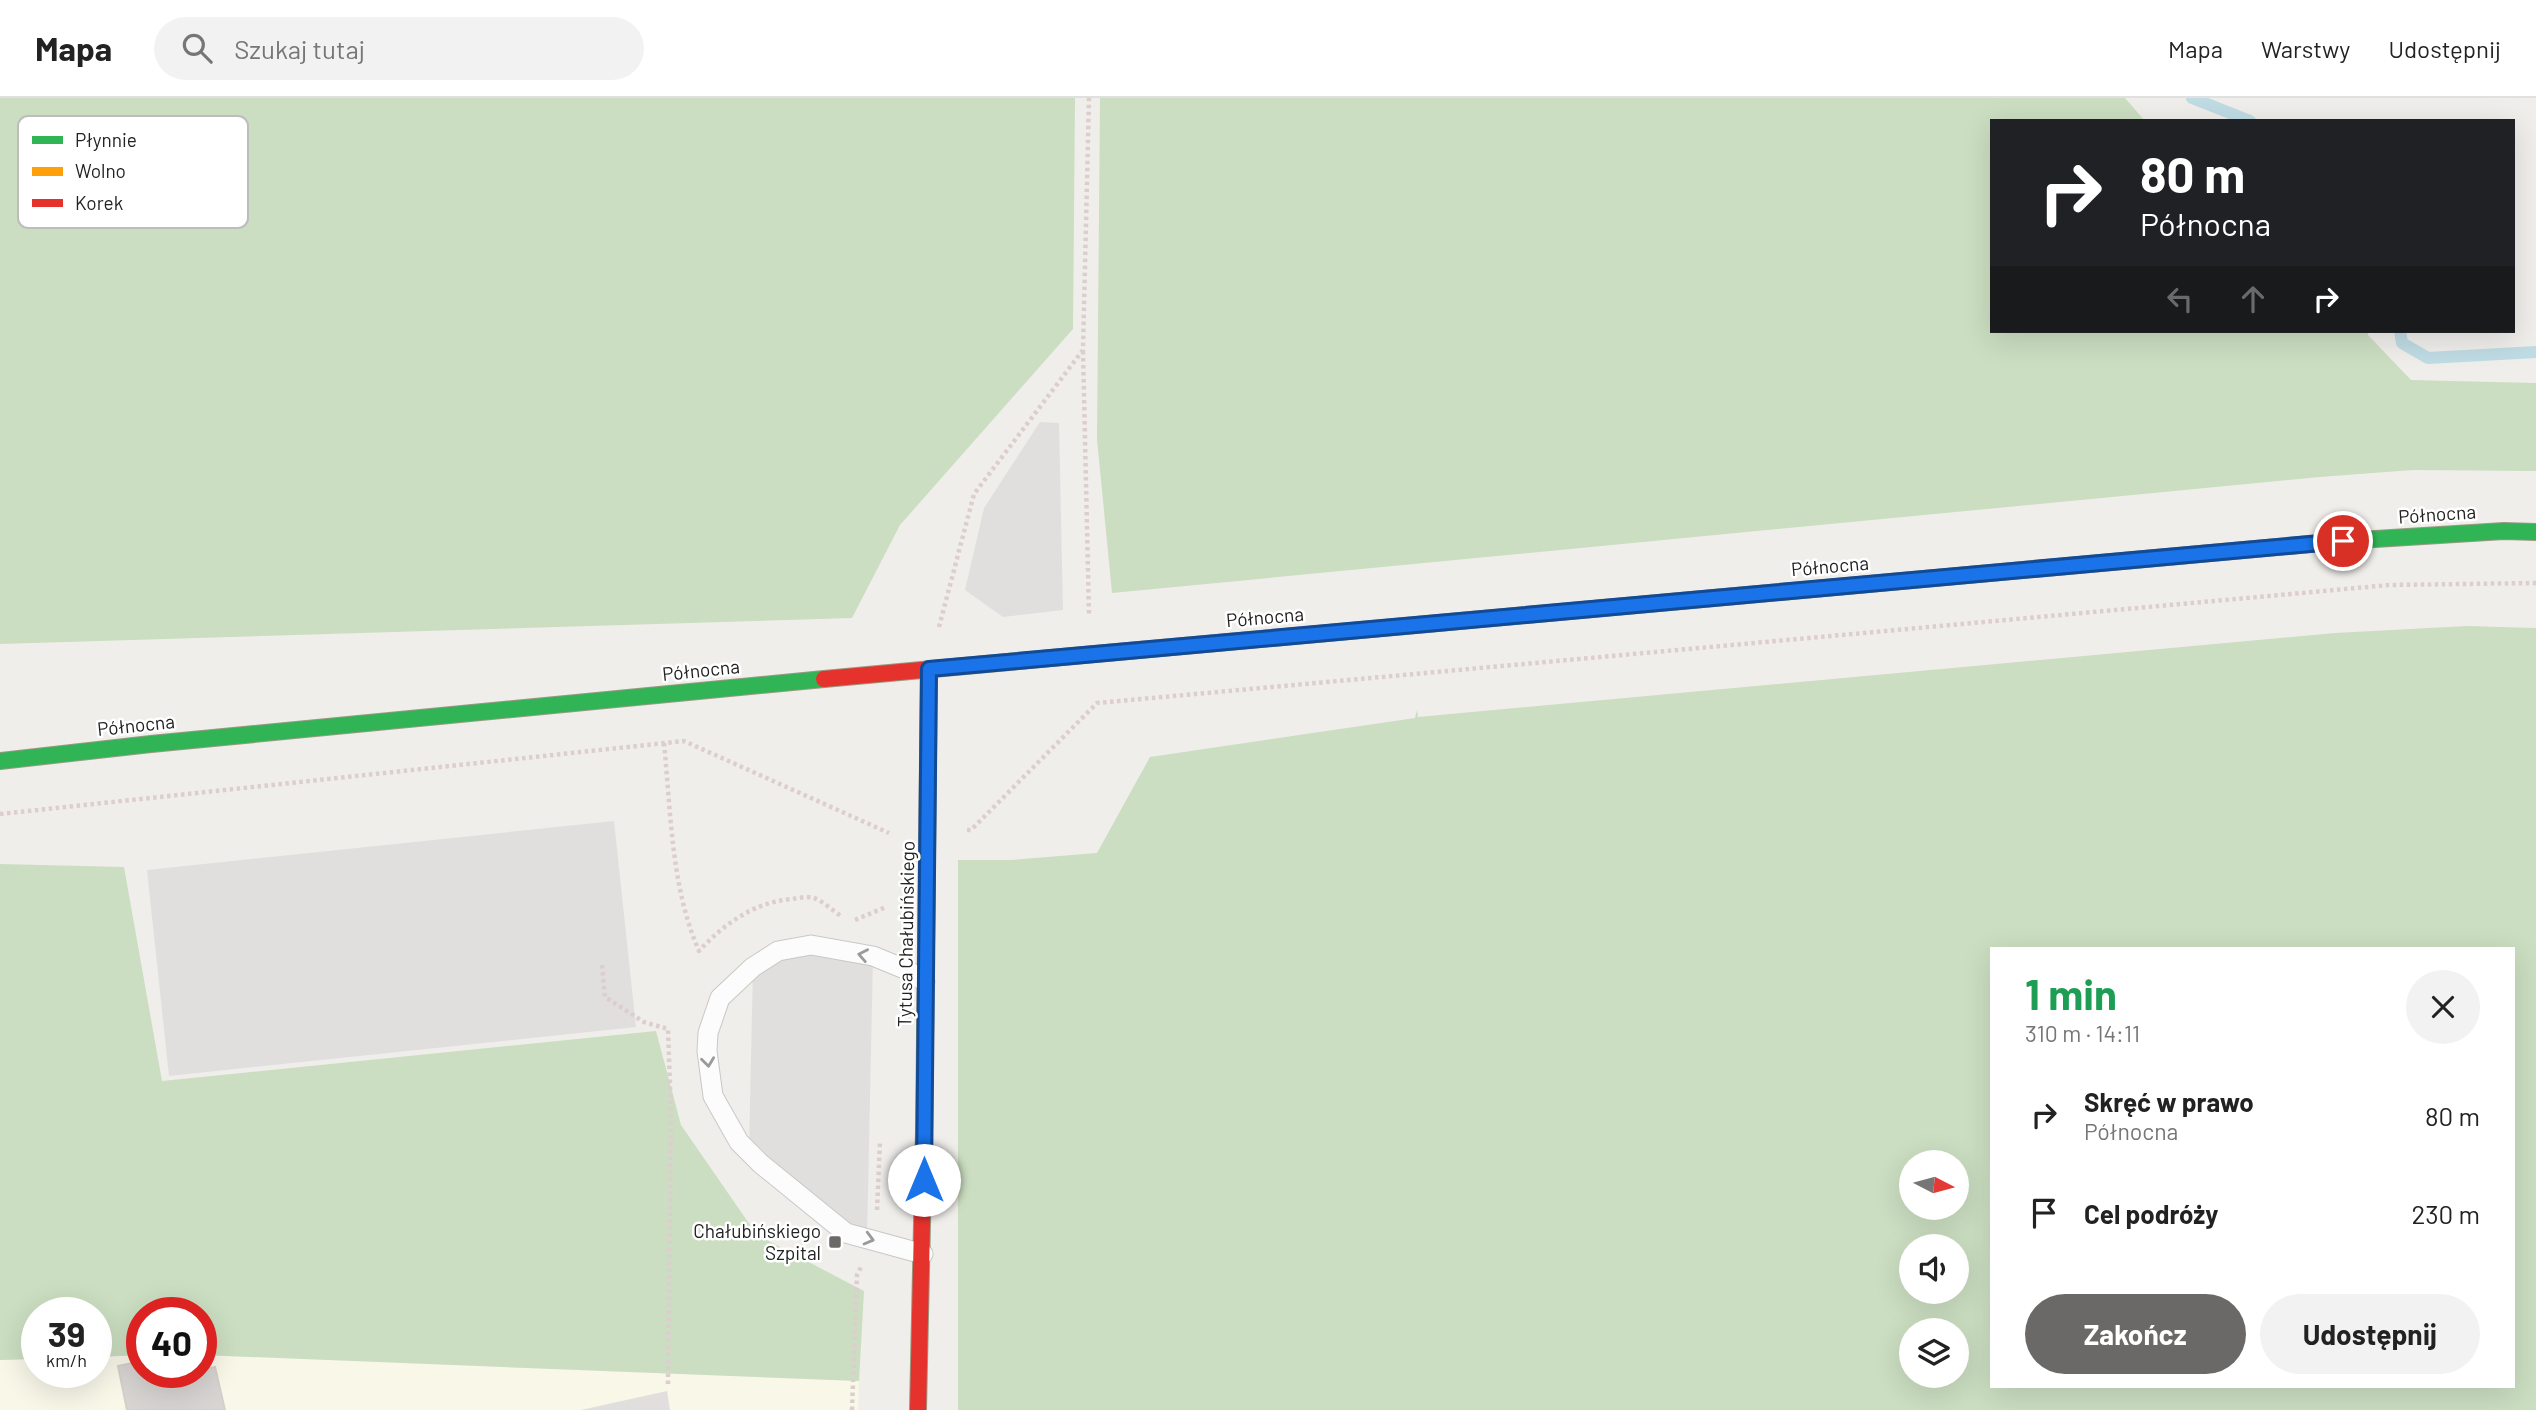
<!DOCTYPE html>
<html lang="pl">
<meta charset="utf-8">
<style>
:root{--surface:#fff;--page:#f2f2f2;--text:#222;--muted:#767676;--line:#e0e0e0;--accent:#6a6968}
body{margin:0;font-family:Barlow,sans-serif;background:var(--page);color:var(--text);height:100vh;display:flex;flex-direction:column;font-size:26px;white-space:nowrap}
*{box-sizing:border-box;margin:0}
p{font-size:23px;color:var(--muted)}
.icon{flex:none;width:38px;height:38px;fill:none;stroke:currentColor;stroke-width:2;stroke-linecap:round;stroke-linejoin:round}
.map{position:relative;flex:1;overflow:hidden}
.drawer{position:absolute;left:1990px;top:849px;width:525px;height:441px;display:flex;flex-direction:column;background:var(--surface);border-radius:0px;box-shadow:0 7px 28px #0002}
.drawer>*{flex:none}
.hud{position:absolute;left:1990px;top:21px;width:525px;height:214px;border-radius:0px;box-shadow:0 7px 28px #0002;background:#202124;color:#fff;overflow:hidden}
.needle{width:46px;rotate:96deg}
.tools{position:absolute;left:1899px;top:1052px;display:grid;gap:14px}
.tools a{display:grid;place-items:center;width:70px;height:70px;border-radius:50%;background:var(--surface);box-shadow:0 7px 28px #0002;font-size:35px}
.speed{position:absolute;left:21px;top:1199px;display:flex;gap:14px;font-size:35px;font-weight:700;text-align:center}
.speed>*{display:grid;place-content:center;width:91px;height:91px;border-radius:50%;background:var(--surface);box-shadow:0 7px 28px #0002;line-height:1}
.speed small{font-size:18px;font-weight:400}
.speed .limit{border:10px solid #d22;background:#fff;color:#111}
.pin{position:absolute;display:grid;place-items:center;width:60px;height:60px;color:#fff;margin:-30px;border:4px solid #fff;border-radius:50%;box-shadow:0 2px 7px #0007}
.me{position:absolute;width:77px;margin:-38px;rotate:0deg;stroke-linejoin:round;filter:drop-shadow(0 0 5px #0008)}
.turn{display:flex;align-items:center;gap:24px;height:147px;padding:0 35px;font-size:32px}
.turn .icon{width:91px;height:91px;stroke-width:2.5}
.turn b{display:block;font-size:49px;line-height:60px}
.lanes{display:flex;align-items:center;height:66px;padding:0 35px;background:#0003;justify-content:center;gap:35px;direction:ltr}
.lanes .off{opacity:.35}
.round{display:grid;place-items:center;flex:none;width:74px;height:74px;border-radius:37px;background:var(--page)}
.head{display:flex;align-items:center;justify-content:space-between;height:119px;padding:0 35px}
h1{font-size:42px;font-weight:700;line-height:52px;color:#1e9e55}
.button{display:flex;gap:14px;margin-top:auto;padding:14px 35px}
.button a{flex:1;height:80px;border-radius:42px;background:var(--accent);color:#fff;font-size:28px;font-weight:700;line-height:80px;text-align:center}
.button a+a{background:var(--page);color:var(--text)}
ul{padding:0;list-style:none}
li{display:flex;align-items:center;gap:21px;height:98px;padding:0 35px}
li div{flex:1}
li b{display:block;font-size:26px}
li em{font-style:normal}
header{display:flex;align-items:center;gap:42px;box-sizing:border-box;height:98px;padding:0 35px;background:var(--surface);border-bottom:2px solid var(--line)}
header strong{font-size:33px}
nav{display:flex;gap:38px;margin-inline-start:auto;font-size:24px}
.search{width:490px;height:63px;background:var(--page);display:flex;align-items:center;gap:18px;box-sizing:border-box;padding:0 24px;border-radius:38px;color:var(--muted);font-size:26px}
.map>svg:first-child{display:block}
</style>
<header>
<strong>Mapa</strong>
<div class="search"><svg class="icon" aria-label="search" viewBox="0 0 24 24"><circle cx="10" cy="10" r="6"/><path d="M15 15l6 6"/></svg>Szukaj tutaj</div>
<nav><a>Mapa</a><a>Warstwy</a><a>Udostępnij</a></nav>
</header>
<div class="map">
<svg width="2536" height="1312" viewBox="0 0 2536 1312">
<rect width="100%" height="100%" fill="#f0eeeb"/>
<polygon fill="#f8f7e8" points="142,1257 142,1274 201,1274 201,1257 859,1283 858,1312 0,1312 0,1262 37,1261 37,1274 96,1274 96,1259"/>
<g fill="#cbdec1" fill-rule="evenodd">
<polygon points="0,0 1075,0 1073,231 900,427 852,520 0,546"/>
<polygon points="1100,0 2125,0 2145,23 1992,23 1992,233 2368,233 2368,237 2411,282 2536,285 2536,373 2413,372 2320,379 1112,495 1097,341"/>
<path d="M 2467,528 L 2536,530 L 2536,1312 L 958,1312 L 958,762 L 1011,762 L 1097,755 L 1150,659 L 1415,620 L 1417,612 L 1418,619 L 2335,535 ZM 2513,850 L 2513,1288 L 1992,1288 L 1992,850 ZM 1956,1064 L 1956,1110 L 1911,1110 L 1911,1064 ZM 1956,1148 L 1956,1194 L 1911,1194 L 1911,1148 ZM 1956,1232 L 1956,1278 L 1911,1278 L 1911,1232 Z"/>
<polygon points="0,766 124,769 162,983 656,933 681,1027 757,1137 864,1193 859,1283 201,1257 201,1214 142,1214 142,1257 96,1259 96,1214 37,1214 37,1261 0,1262"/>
</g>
<g fill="#e0dfde">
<polygon points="1040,324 1059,325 1063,512 1003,519 965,492 984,410"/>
<polygon points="614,723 636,929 169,978 147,772"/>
<polygon points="778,853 873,858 867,1141 749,1053 753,869"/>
<polygon points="667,1293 670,1312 581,1312"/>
</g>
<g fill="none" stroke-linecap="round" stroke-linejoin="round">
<g stroke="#bfdbe3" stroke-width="12">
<polyline points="2192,0 2250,23"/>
<polyline points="2400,233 2402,245 2428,260 2536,254"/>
</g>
</g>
<polygon fill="#d7d4d2" stroke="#d3d0cc" stroke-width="2" points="142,1263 142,1274 179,1274 180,1277 215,1269 225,1312 127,1312 118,1268"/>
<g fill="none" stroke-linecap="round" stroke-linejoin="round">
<defs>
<polyline id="lane" points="923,1156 846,1135 761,1066 739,1044 713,998 707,953 708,935 720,900 753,869 778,853 811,847 873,858 907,872 925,884"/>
<g id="fast">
<polyline points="2134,462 2343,443 2504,433 2536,434"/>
<polyline points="1084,557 1736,498"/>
<polyline points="0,663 151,646 824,581"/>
<polyline points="924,1032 929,571"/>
</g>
<polyline id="slow" points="1736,498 2134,462"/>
<g id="jam">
<polyline points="824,581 1084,557"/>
<polyline points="918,1312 924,1032"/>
</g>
</defs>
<use href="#lane" stroke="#c9c8c7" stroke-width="21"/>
<use href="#fast" stroke="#999a82" stroke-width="18"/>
<use href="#slow" stroke="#999a82" stroke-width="18"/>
<use href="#jam" stroke="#999a82" stroke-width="18"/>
<g stroke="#dccecd" stroke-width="4.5" stroke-dasharray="3.5 3.5" stroke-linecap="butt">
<polyline points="1083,253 1089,517"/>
<polyline points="939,529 974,396 1083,252 1089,0"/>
<path d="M 664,645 C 671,715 671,789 699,853 C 724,826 754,804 792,801 C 798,800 808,798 814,800 C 823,803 833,813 841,818"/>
<polyline points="0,716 684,643 889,735"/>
<polyline points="967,732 971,732 1097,605 2389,487 2536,485"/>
<polyline points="855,822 886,809"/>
<polyline points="602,867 605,899 644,924 668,931 671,1016 668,1287"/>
<polyline points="877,1112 880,1044"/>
<polyline points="852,1312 857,1177 861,1169"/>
</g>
<use href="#lane" stroke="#fdfcfc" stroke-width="19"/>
<use href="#fast" stroke="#30b455" stroke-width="16"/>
<use href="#slow" stroke="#ff9f0a" stroke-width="16"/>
<use href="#jam" stroke="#e5322d" stroke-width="16"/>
</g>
<defs><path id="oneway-chevron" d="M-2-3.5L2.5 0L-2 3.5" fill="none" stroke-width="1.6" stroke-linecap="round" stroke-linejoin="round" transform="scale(1.75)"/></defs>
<g stroke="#9a9a9a">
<use href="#oneway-chevron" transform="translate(863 857) rotate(-169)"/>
<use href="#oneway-chevron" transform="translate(708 964) rotate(83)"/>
<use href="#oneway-chevron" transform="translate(869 1141) rotate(15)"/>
</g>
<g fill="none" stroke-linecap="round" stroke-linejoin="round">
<defs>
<polyline id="route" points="924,1082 929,571 2343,443"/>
</defs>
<use href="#route" stroke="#114b97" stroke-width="18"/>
<use href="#route" stroke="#1a73e8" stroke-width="12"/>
</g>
<rect fill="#6a6968" stroke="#fff" stroke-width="2.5" x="828" y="1137" width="14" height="14" rx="3.5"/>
<g text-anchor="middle" stroke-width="5" stroke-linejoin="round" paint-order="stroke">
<g font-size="19" fill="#222" stroke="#fff">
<text transform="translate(2437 416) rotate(-4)" y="7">Północna</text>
<text transform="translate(1830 468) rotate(-5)" y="7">Północna</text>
<text transform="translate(1265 519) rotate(-5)" y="7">Północna</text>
<text transform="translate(701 572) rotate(-6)" y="7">Północna</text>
<text transform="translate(136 627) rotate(-6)" y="7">Północna</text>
<text transform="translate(906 836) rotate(-89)" y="7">Tytusa Chałubińskiego</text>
</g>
<g font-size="19" fill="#222" stroke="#fff" text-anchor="end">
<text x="821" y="1140">Chałubińskiego<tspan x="821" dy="22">Szpital</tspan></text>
</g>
</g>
<rect x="18" y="18" width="230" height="112" rx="10" fill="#fff" stroke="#bdbdbd" stroke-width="2"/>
<rect x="32" y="38" width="31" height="8" fill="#30b455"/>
<rect x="32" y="69" width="31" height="9" fill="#ff9f0a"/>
<rect x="32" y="101" width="31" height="8" fill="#e5322d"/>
<g font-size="19" fill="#222">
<text x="75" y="49">Płynnie</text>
<text x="75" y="80">Wolno</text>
<text x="75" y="112">Korek</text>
</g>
</svg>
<div class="tools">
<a><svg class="needle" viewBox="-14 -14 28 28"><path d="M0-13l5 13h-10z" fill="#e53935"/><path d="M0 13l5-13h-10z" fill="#767676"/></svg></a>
<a><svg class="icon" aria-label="sound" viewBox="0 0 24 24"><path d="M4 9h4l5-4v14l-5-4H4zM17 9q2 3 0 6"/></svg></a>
<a><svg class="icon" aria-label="layers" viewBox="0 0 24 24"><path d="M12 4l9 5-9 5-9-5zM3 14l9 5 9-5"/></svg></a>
</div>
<div class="speed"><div>39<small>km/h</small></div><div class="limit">40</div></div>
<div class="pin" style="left:2343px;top:443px;background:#d93025"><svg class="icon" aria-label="arrive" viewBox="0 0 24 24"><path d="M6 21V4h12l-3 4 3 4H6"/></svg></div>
<svg class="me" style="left:924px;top:1082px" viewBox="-20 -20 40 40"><circle r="19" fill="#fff"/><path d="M0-13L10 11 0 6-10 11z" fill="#1a73e8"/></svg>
<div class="hud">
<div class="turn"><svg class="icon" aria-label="right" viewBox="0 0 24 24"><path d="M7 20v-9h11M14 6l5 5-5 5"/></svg><div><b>80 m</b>Północna</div></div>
<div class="lanes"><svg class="icon off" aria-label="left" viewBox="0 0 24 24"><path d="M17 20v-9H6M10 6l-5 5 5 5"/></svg><svg class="icon off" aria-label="ahead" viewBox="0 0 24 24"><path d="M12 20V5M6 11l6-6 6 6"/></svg><svg class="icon" aria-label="right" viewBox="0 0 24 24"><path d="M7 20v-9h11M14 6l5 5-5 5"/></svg></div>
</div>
<section class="drawer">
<div class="head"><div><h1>1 min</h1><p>310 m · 14:11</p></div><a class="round"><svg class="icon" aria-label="close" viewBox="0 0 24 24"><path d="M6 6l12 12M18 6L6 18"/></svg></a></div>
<ul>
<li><svg class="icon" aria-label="right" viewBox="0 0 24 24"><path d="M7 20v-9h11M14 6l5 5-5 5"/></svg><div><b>Skręć w prawo</b><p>Północna</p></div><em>80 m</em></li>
<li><svg class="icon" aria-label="arrive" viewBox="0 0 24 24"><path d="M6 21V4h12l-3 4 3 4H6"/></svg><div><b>Cel podróży</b></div><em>230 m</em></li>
</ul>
<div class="button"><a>Zakończ</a><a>Udostępnij</a></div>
</section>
</div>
